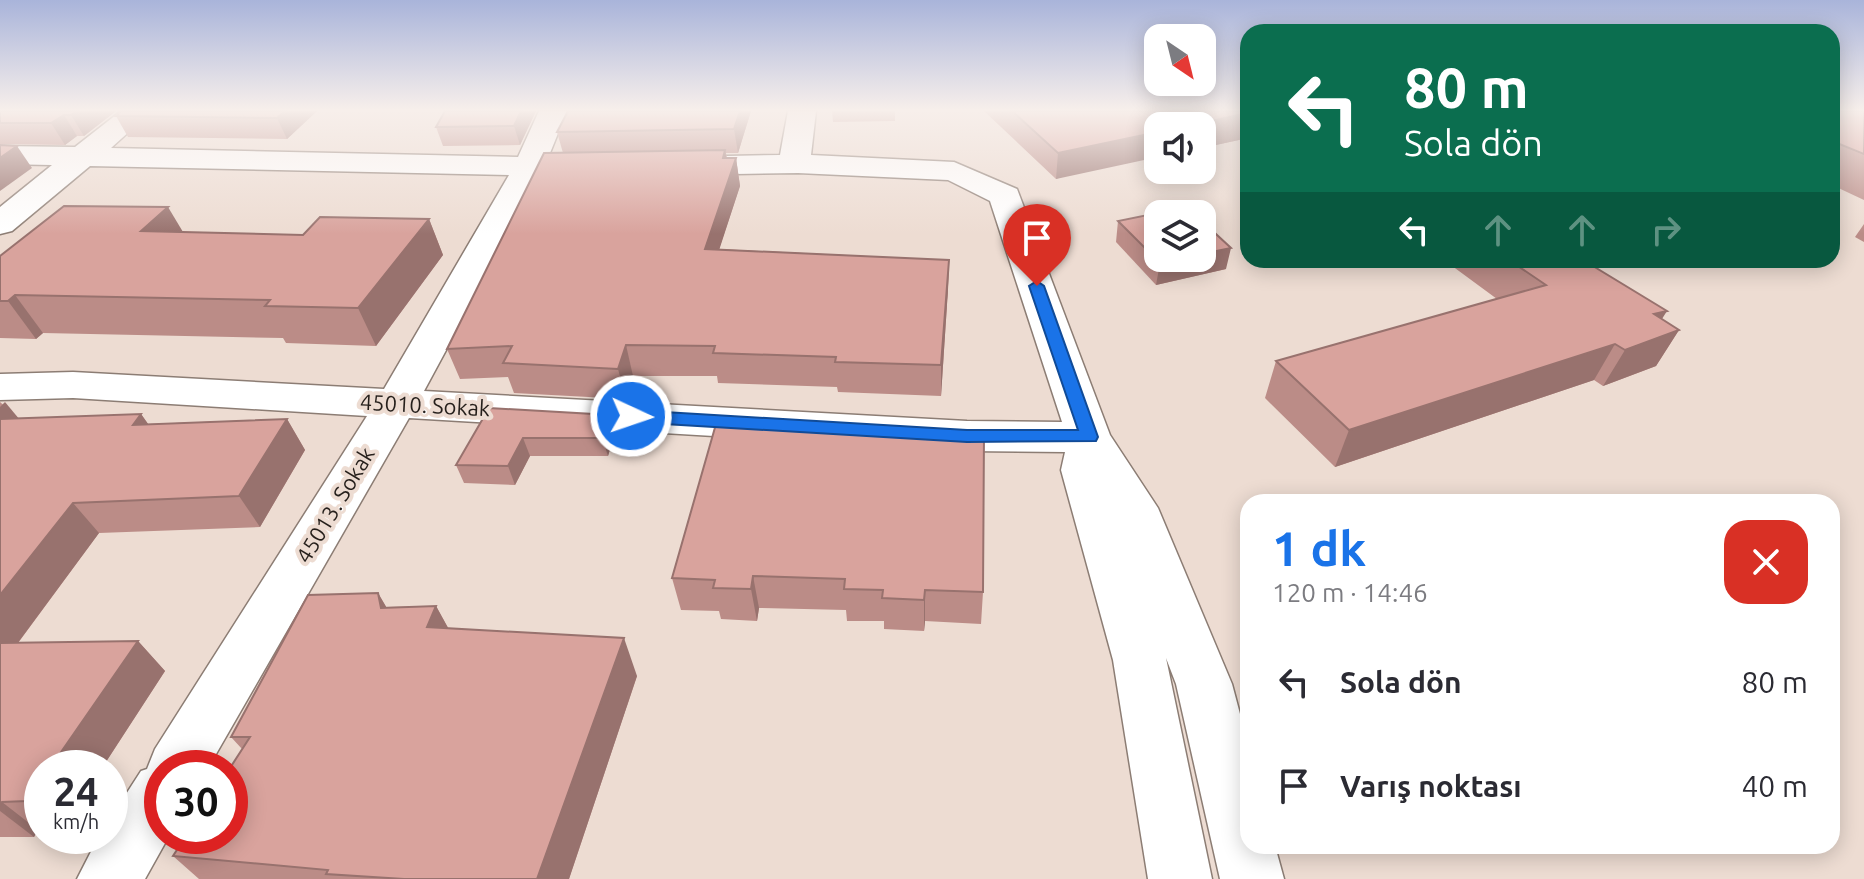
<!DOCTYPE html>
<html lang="tr">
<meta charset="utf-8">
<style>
:root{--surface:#fff;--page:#f2f2f3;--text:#2b2b33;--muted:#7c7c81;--accent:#1a73e8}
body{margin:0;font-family:Ubuntu,sans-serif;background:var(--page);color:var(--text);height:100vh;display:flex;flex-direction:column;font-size:30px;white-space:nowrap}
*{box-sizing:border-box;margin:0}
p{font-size:26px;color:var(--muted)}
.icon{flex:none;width:44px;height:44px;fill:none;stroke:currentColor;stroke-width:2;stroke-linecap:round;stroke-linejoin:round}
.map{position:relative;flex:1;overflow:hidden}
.details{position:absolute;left:1240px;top:494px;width:600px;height:360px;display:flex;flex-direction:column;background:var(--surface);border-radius:24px;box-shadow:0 4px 20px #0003}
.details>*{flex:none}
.banner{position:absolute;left:1240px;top:24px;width:600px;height:244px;border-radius:24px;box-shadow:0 4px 20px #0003;background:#0b6e4f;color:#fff;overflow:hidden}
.needle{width:52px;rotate:145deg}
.tools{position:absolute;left:1144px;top:24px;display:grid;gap:16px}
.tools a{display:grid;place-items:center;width:72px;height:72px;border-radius:16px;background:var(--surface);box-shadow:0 4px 20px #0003;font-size:40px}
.speed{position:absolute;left:24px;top:750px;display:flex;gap:16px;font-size:40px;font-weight:700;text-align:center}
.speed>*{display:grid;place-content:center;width:104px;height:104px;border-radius:50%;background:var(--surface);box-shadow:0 4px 20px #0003;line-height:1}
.speed small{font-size:20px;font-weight:400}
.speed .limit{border:12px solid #d22;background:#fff;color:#111}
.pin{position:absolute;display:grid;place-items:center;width:68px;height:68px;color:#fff;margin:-82px -34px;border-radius:50% 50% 50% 0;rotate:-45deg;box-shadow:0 0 8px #0007}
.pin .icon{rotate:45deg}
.me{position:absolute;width:88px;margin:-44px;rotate:93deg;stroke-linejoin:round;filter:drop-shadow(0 0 6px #0008)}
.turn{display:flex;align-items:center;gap:28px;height:168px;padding:0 32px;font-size:36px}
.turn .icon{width:104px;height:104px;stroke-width:2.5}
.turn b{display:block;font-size:56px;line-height:68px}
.lanes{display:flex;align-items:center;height:76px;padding:0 32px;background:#0003;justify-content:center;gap:40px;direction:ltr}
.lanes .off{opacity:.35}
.round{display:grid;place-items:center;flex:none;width:84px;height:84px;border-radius:24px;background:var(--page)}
.headline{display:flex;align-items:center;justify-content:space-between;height:136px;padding:0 32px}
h1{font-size:48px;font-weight:700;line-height:60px;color:var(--accent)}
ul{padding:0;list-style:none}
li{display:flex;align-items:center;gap:24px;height:104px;padding:0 32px}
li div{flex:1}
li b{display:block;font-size:30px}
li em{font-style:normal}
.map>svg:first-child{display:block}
</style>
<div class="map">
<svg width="1864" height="879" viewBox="0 0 1864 879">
<rect width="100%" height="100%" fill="#eddcd2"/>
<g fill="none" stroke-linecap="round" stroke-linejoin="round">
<defs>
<polygon id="street" points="121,111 152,111 111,148 518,157 539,111 567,111 548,158 607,161 612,168 607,175 540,176 424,391 967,421 1062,422 990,201 948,180 798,173 677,175 666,173 661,166 666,159 677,157 780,155 788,111 816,111 811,155 954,162 1017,189 1110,435 1158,508 1232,684 1248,744 1248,846 1275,846 1284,879 1220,879 1176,684 1166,658 1212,879 1148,879 1113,660 1061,470 1065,452 967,451 409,418 208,768 162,768 162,836 169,836 145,879 77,879 99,836 110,836 110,819 141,771 147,769 155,749 367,416 73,398 0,400 0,374 73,372 384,389 509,175 90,166 12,231 0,234 0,207 52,165 0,164 0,146 75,147"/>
</defs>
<use href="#street" stroke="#8c7d74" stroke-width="3"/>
<use href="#street" fill="#fff" fill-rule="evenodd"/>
</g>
<g fill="#bb8c87">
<polygon points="0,111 116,111 84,136 77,136 65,145 0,144"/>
<polygon points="317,111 287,139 128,137 116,116"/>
<polygon points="536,111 520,145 443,146 436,127"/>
<polygon points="568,111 751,111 738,153 726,153 727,158 736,158 740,186 719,249 949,260 948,289 941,396 838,392 837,387 718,383 717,376 633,376 626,399 514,393 508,377 460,379 447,349 563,153 557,132"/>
<polygon points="832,111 895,111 895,121 833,122"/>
<polygon points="984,111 1248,111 1248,138 1202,148 1202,126 1056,179"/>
<polygon points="1832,111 1864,111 1864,200 1832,185"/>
<polygon points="429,219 443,255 376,346 286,343 283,338 43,333 36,339 0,338 0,256 183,232 303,235"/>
<polygon points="1118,221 1226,269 1156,285 1116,242"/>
<polygon points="1864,224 1864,242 1855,237"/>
<polygon points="1444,260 1583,260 1662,319 1679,330 1656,366 1603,386 1594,380 1335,467 1265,398 1276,361 1497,299"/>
<polygon points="0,402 19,419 141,414 148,424 287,419 305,450 260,527 99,533 18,643 138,641 165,671 102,768 42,768 42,830 38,830 34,837 0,837"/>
<polygon points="489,408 615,433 608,456 530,456 515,485 464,483 456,465"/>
<polygon points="716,424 983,592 981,624 925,621 924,631 884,629 884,621 847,621 846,610 759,608 757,621 721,619 719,611 681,610 672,578"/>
<polygon points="378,593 386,607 436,606 448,628 637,676 569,879 199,879 173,856 242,749 231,737"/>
</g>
<g fill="#98726e">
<polygon points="77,111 116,111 84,136 71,115"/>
<polygon points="285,111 317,111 287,139 277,118"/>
<polygon points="521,111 536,111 520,145 514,126"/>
<polygon points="740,111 751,111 738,153 734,129"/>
<polygon points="1248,113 1248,138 1202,148 1202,126 1188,126"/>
<polygon points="64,115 77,136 65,145 51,123"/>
<polygon points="1158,132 1158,157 1056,179 1058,153"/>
<polygon points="17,146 32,168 0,191 0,158"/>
<polygon points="725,150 730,177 736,158 740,186 710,278 705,249 723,158"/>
<polygon points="168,207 189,242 141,231"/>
<polygon points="429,219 443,255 376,346 358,308"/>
<polygon points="1231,248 1226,269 1156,285 1160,263 1184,258 1202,258 1202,254"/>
<polygon points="949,260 948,289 941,396 941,365"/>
<polygon points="15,295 43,333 36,339 8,301"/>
<polygon points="1667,311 1648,341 1679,330 1656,366 1603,386 1625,350 1654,314"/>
<polygon points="1615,344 1594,380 1335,467 1349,430"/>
<polygon points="626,345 633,376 626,399 618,369"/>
<polygon points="5,402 30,432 0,434 0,407"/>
<polygon points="141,414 163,445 133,425"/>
<polygon points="610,415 615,433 608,456 602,438"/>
<polygon points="287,419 305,450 260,527 239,496"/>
<polygon points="523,438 530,456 515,485 508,466"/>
<polygon points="73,503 99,533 0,667 0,595"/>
<polygon points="753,576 759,608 757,621 751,589"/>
<polygon points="925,590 925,621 924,631 924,600"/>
<polygon points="378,593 401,632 381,608"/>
<polygon points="436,606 457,644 427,627"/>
<polygon points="624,638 637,676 569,879 537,879"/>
<polygon points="138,641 165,671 102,768 50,768"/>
<polygon points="42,779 42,813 27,801"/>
<polygon points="2,802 38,830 34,837 0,811 0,805"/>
</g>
<g fill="#d9a39d" stroke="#98726e" stroke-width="2">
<polygon points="0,111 77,111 71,115 64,115 51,123 0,123"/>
<polygon points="121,111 285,111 277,118 116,116"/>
<polygon points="445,111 521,111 514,126 436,127"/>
<polygon points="568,111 740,111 734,129 557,132"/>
<polygon points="1012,111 1248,111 1248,113 1188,126 1158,126 1158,132 1058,153"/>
<polygon points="1832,111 1864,111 1864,154 1832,141"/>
<polygon points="0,145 17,146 0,158"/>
<polygon points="725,150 723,158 736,158 705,249 949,260 941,365 835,362 836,357 713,353 715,346 626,345 618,369 503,363 512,346 447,349 544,153"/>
<polygon points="64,206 168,207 141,231 303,235 320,217 429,219 358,308 265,306 270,300 15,295 8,301 0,301 0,256"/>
<polygon points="1187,207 1195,214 1158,214 1158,258 1184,258 1160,263 1118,221"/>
<polygon points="1202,221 1231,248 1202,254"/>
<polygon points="1509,260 1583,260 1667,311 1654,314 1679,330 1625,350 1615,344 1349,430 1276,361 1546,285"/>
<polygon points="489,408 610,415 602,438 523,438 508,466 456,465"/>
<polygon points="141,414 133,425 287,419 239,496 73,503 0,595 0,419"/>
<polygon points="716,424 984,433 983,592 925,590 924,600 882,598 883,590 844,589 845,579 753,576 751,589 713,588 715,580 672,578"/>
<polygon points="378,593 381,608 436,606 427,627 624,638 537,879 404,879 326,874 328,870 173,856 186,836 230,836 230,768 250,737 231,737 308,595"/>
<polygon points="138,641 50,768 42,768 42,779 27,801 2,802 0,805 0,643"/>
</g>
<linearGradient id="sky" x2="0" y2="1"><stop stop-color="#a9b4da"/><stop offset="0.47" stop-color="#f7efeb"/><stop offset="1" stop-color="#f7efeb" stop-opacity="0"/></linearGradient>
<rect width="1864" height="234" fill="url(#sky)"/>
<polygon fill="#1a73e8" stroke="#114b97" stroke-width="2" points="1037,281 1044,286 1098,437 1096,441 967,442 631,422 622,416 631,410 967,430 1078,430 1029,286"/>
<g text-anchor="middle" stroke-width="8" stroke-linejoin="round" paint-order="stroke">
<g font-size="22" fill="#251f1b" stroke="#eddcd2">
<text transform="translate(425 405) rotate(3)" y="8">45010. Sokak</text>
<text transform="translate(335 505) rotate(-59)" y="8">45013. Sokak</text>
</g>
</g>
</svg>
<div class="tools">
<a><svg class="needle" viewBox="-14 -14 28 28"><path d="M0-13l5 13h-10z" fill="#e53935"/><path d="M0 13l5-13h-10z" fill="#7c7c81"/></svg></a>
<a><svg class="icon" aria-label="sound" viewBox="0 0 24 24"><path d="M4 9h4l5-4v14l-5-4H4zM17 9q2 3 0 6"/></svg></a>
<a><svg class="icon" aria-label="layers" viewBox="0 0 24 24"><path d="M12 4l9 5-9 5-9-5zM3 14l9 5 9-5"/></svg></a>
</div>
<div class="speed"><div>24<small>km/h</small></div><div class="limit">30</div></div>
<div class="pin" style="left:1037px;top:286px;background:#d93025"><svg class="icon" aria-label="arrive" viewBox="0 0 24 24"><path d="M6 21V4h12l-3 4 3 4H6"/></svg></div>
<svg class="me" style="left:631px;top:416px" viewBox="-20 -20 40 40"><circle r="17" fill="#1a73e8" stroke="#fff" stroke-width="3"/><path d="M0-11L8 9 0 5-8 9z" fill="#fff"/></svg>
<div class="banner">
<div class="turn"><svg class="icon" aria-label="left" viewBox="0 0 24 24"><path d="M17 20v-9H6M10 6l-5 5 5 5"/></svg><div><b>80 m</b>Sola dön</div></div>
<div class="lanes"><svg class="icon" aria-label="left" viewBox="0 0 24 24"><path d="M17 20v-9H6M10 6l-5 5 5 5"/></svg><svg class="icon off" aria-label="ahead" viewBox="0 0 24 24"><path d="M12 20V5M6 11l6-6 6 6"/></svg><svg class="icon off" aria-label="ahead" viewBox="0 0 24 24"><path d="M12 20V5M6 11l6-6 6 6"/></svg><svg class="icon off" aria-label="right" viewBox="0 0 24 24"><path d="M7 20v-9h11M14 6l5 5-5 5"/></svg></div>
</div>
<section class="details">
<div class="headline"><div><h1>1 dk</h1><p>120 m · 14:46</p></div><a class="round" style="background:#d93025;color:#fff"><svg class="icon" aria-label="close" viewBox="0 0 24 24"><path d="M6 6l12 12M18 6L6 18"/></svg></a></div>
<ul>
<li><svg class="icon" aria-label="left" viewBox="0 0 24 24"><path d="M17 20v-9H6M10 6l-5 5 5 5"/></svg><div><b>Sola dön</b></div><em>80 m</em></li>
<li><svg class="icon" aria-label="arrive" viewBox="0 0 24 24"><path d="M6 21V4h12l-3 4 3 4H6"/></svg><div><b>Varış noktası</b></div><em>40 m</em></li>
</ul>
</section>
</div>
